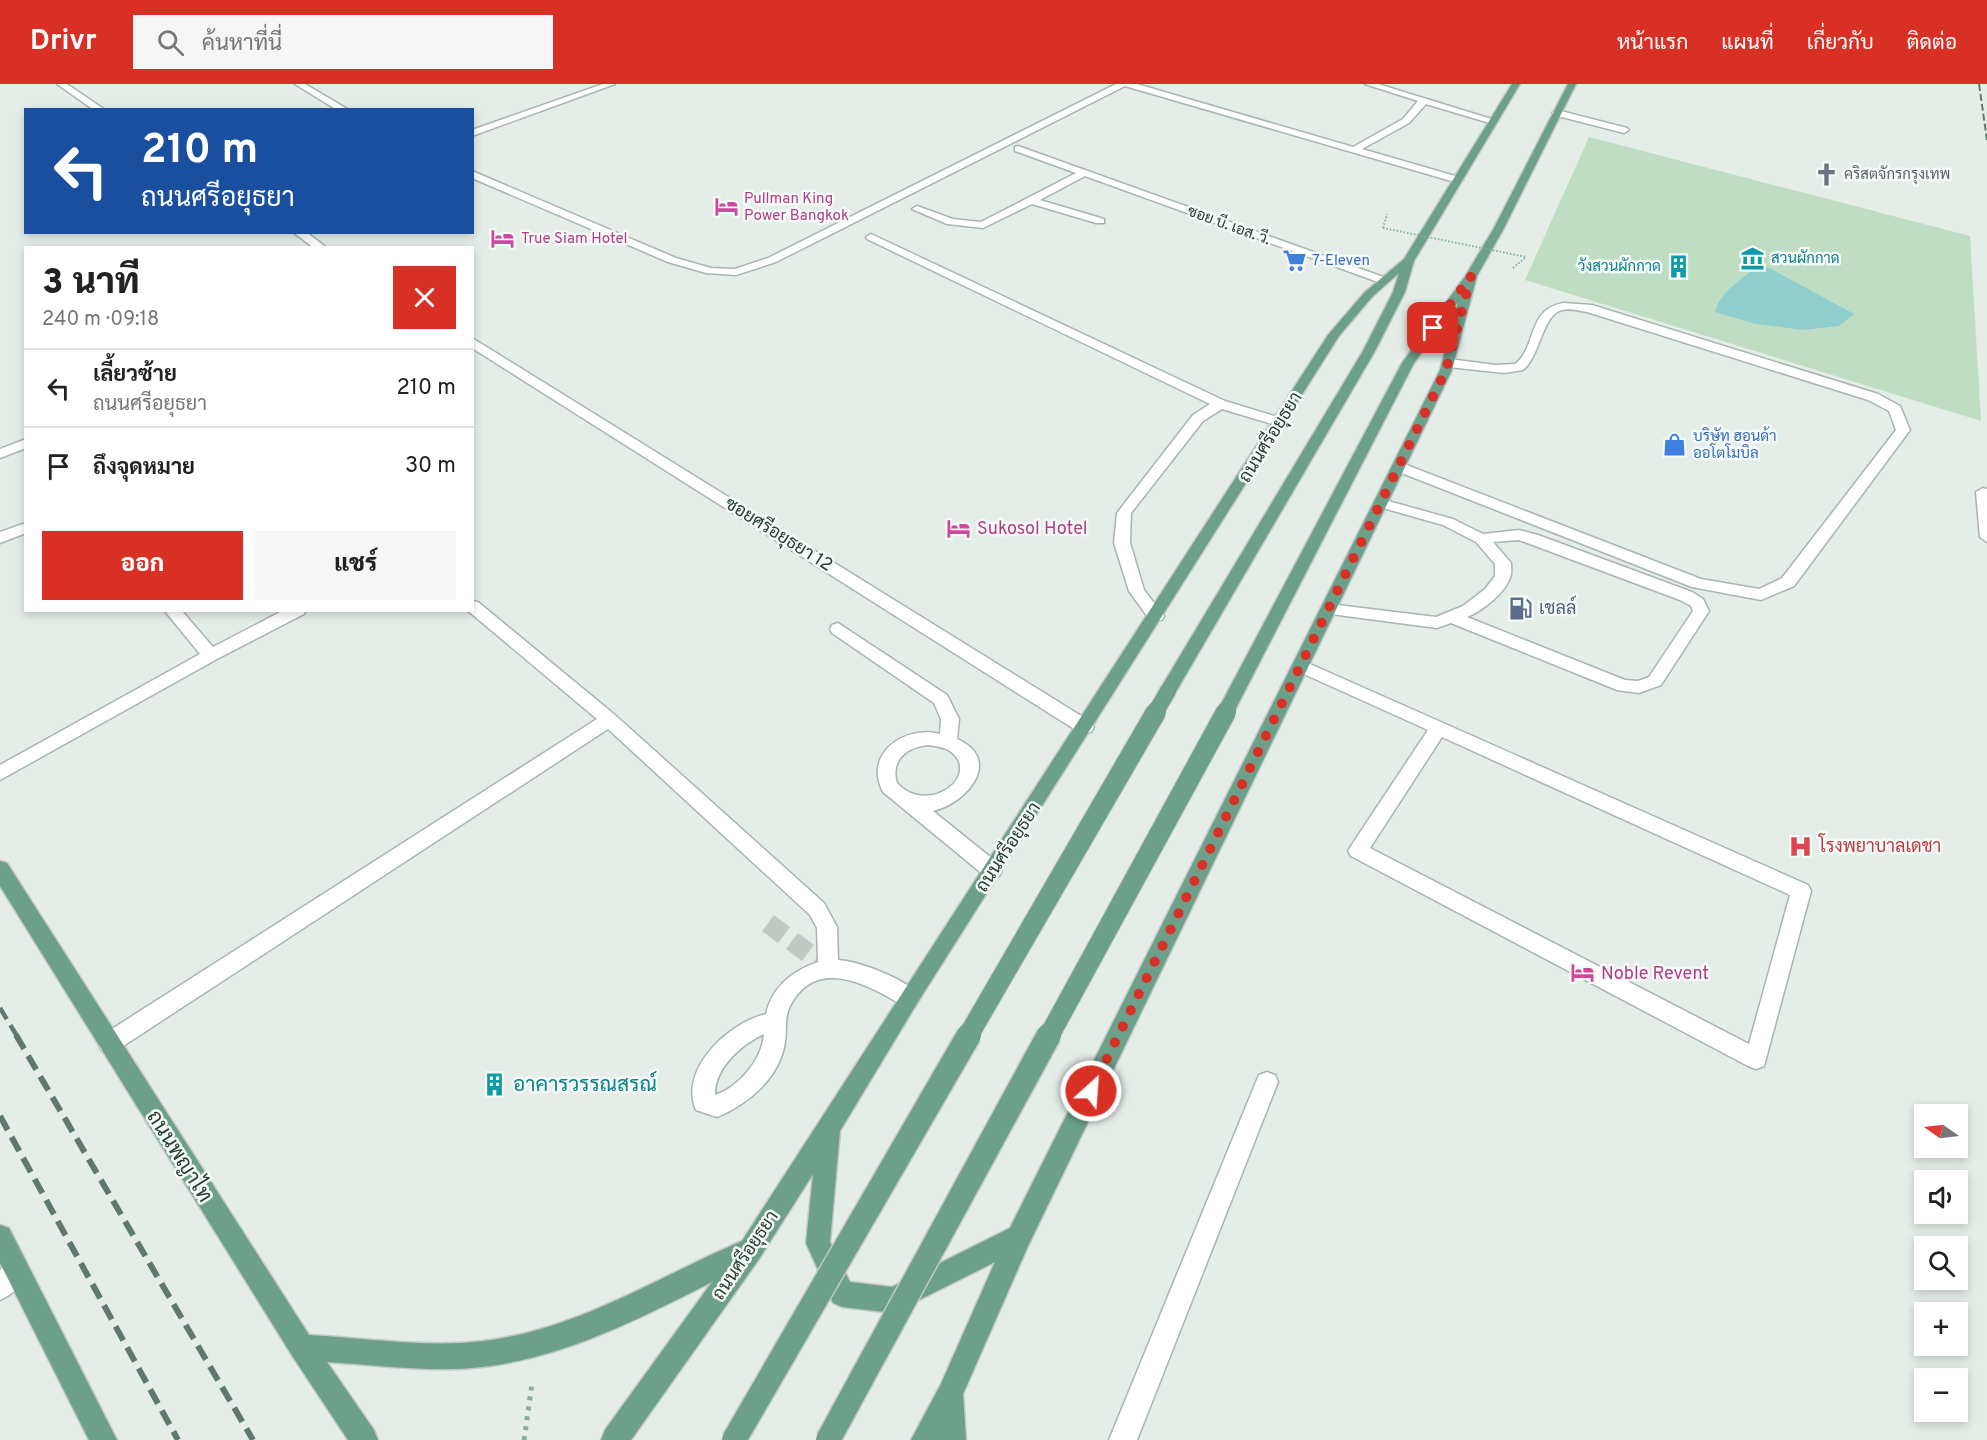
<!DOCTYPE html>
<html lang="th">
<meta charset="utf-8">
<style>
:root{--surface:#fff;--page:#f6f6f6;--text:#222;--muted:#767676;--line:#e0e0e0;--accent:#d93025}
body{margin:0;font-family:Overpass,Sarabun,sans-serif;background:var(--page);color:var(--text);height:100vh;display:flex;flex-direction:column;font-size:22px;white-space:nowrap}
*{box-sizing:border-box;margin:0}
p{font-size:20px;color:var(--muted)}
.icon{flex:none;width:33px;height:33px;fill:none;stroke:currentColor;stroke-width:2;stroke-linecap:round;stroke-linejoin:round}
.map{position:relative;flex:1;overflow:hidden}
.sheet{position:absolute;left:24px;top:162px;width:450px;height:366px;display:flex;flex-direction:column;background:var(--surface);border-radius:0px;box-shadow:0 3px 9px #0003}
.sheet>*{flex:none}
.guide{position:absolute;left:24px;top:24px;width:450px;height:126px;border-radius:0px;box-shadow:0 3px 9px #0003;background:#1a4fa0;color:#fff;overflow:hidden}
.needle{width:39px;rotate:284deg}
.fabs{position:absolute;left:1914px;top:1020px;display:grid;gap:12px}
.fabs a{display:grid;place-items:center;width:54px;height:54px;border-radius:0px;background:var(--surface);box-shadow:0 3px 9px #0003;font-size:30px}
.pin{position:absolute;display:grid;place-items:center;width:51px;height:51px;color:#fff;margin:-26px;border-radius:12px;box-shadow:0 3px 9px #0006}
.me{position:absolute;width:66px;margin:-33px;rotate:26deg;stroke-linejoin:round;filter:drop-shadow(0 0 4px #0008)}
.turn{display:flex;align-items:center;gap:21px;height:126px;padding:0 18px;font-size:27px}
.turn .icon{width:78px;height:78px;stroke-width:2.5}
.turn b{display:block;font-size:42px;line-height:51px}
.round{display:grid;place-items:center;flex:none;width:63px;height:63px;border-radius:0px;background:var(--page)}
.overview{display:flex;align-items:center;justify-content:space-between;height:102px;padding:0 18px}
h1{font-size:36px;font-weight:800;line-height:45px}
.primary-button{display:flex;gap:12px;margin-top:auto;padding:12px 18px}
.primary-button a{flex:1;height:69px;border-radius:0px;background:var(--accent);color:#fff;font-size:24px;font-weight:800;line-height:69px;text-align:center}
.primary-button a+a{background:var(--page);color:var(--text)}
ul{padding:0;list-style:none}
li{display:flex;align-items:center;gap:18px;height:78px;padding:0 18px;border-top:2px solid var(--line)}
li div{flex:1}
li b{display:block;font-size:22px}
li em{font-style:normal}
header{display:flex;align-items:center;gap:36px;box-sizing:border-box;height:84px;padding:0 30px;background:var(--accent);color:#fff}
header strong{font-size:28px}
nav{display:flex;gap:33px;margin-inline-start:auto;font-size:21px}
.search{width:420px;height:54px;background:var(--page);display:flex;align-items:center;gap:15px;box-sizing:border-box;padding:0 21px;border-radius:0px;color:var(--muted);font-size:22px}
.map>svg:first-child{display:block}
</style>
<header>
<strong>Drivr</strong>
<div class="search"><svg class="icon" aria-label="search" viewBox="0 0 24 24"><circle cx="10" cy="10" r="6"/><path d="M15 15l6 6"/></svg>ค้นหาที่นี่</div>
<nav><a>หน้าแรก</a><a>แผนที่</a><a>เกี่ยวกับ</a><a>ติดต่อ</a></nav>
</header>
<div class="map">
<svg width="1987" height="1356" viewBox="0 0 1987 1356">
<rect width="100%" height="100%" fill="#e5ede8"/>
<polygon fill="#bfddc3" points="1589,53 1970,152 1981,337 1525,196"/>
<path fill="#91cece" d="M 1762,180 L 1854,230 L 1839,242 L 1803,246 L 1756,240 L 1715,228 C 1720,207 1745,192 1762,180 Z"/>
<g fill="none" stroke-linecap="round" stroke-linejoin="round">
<polyline stroke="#bfcac4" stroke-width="20" stroke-dasharray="20 10" stroke-linecap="butt" points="768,839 828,884"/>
<defs>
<g id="minor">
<polygon points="57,0 67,0 105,26 94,26"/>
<polygon points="295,0 305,0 349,26 337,26"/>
<polygon points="603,0 615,0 472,52 472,46"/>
<polygon points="1116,0 1137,0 1353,63 1403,35 1418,17 1365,0 1378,0 1498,37 1493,40 1426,20 1409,39 1362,65 1462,94 1463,96 1458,99 1125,2 776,178 736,191 706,189 668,178 472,94 472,87 676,174 711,184 735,185 768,174"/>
<polygon points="1557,26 1627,44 1629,46 1624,49 1554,31 1552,29"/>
<polygon points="1018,62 1386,194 1388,196 1382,199 1378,198 1085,92 1040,116 1104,135 1104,139 1096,139 1032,120 983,144 947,140 912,125 917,122 953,135 981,138 1076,89 1015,67 1015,63"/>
<polygon points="293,148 306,148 327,164 314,164"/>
<polygon points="871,150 1225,317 1284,335 1286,338 1279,342 1222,325 1203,337 1131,429 1130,459 1144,506 1164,532 1162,536 1150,536 1129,507 1114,459 1117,429 1193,331 1210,320 867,155 866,153"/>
<path d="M 1563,219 L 1592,221 L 1878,310 L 1900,322 L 1910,346 L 1794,502 L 1761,516 L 1692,503 L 1394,386 L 1392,383 L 1394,380 L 1404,380 L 1701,495 L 1759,505 L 1782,494 L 1896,346 L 1889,327 L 1868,316 L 1587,228 C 1579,227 1570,224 1562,226 C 1542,231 1541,271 1523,286 L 1504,289 L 1449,283 L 1443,279 L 1449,275 L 1495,281 L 1515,280 C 1538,262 1526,226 1563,219 Z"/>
<polygon points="472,254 1091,638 1094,643 1091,648 1085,649 1079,648 472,264"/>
<polygon points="26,355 26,364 0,374 0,365"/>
<polygon points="1983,404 1987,405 1987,458 1980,453 1976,408"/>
<path d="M 1381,415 L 1453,435 L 1483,450 L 1519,446 L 1538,451 L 1692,508 L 1703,515 L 1709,527 L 1661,601 L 1639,609 L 1617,606 L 1451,539 L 1437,544 L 1323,529 L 1321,525 L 1323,521 L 1329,520 L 1436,533 L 1463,522 L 1485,505 L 1495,492 L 1495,480 L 1476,458 L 1443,441 L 1376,422 L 1374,419 ZM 1519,456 L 1680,516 L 1691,522 L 1693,527 L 1649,593 L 1638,597 L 1625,596 L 1467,533 C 1482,527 1504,510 1510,494 C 1512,490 1511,483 1511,479 L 1493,458 Z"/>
<polygon points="26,439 26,449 0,459 0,448"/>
<path d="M 472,517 L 478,518 L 615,631 L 824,819 L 837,843 L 838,876 C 858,877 911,896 920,914 L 916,921 L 909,923 L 902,921 C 867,900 816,872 790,922 C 784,933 787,947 785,958 C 780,994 748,1020 717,1033 L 696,1026 C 678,985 730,938 766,930 C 772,903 792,887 818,878 L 817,844 L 810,831 L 608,645 L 117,966 L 109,969 L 101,966 L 98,959 L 101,952 L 597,635 L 467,526 L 472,526 ZM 764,950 C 762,976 739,1003 715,1011 C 714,984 742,960 764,950 Z"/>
<polygon points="164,526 181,526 213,563 284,526 306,526 304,530 217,575 0,696 0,681 200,570"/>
<path d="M 838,539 L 947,611 L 959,635 L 957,655 C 1003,675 968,719 933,727 L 999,780 L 1002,786 L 999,792 L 992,794 L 985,792 L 883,708 C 863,670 904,641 940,650 L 941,635 L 934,619 L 832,549 L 830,545 L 832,541 ZM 928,661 C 935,662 944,663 950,667 C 983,691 928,733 897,699 C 890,676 907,663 928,661 Z"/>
<path d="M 1301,576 L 1808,801 L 1811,807 L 1764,982 L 1756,985 L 1748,982 L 1351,772 L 1348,767 L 1351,762 L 1428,646 L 1295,586 L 1293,582 L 1295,578 ZM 1442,653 L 1790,811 L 1749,960 L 1370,764 Z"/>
<polygon points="1267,988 1275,991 1278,998 1137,1356 1109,1356 1256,998 1259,991"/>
<path d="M 17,1175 L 26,1178 L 29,1187 C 24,1200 13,1210 0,1216 L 0,1186 L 8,1178 Z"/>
</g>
<g id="major">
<path d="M 1512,0 L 1520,0 L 1414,177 L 1405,208 L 1375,267 L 1174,611 L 1162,611 L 1159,607 L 1363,267 L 1393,208 L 1399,189 L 1372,213 L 1339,252 L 916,921 L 840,1047 L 830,1158 L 850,1198 L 892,1203 L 1010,1144 L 1440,286 L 1458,218 L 1414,279 L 1234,628 L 1228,630 L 1222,628 L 1219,624 L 1402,279 L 1466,191 L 1494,144 L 1568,0 L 1576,0 L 1504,144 L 1477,192 L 1452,286 L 1028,1162 L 963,1310 L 966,1356 L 911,1356 L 941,1300 L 995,1178 L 893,1229 L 842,1223 L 833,1219 L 806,1159 L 813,1090 L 759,1175 L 631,1356 L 601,1356 L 605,1346 L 712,1198 C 641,1234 563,1274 482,1283 C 432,1289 378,1281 327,1278 L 374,1346 L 378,1356 L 348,1356 L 293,1273 L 0,802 L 0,777 L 7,779 L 309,1251 C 364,1254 429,1264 483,1257 C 577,1246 656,1194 742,1157 L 1328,251 L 1364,209 L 1404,175 Z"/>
<polygon points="0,1141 9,1144 117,1356 89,1356 0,1179"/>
</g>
</defs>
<use href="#minor" stroke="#a8b5ae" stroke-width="3"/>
<use href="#major" stroke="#c2c9c6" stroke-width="3"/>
<g stroke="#87af9d" stroke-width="2" stroke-dasharray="1.5 2" stroke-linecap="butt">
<polyline points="1383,144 1387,130"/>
<polyline points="1513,184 1526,173"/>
</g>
<polyline stroke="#87af9d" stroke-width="5" stroke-dasharray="4 6" stroke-linecap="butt" points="524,1356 532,1300"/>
<use href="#minor" fill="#fff" fill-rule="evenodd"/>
<use href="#major" fill="#6ca08b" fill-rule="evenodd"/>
<polyline stroke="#60796f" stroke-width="2" stroke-dasharray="7 3" stroke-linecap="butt" points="1979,0 1987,56"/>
<polyline stroke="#60796f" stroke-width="4.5" stroke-dasharray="13 7" stroke-linecap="butt" points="0,924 17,952"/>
<g stroke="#60796f" stroke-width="6" stroke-dasharray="16 8" stroke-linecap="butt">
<polyline points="16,951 253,1356"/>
<polyline points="0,1032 178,1356"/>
</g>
<defs>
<g id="major-bridge-far2">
<polyline points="1155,629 1168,607"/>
<polyline points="1225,629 1228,624"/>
</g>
<g id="major-bridge-far1">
<polyline points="968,952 1156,628"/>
<polyline points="1049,952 1226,628"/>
</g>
<g id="major-bridge">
<polyline points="734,1356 969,951"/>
<polyline points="828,1356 1049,951"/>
</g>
</defs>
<use href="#major-bridge-far2" stroke="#c2c9c6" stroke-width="18" stroke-linecap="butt"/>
<use href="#major-bridge-far1" stroke="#c2c9c6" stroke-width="22" stroke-linecap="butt"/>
<use href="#major-bridge" stroke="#c2c9c6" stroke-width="27" stroke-linecap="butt"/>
<polyline stroke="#87af9d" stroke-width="2" stroke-dasharray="1.5 2" stroke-linecap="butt" points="1383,144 1526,173"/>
<use href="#major-bridge-far2" stroke="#6ca08b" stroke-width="16"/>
<use href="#major-bridge-far1" stroke="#6ca08b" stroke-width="20"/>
<use href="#major-bridge" stroke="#6ca08b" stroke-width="24"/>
</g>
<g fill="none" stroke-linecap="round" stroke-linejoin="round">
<polyline stroke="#d93025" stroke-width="10" stroke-dasharray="0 18" points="1091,1007 1446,286 1471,192 1433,244"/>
</g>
<defs>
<symbol id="church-bare" viewBox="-9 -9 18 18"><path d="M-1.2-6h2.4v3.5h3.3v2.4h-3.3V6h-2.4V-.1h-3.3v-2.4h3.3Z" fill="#6b7280" stroke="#f5faf7" stroke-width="2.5" paint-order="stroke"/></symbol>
<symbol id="hotel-bare" viewBox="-9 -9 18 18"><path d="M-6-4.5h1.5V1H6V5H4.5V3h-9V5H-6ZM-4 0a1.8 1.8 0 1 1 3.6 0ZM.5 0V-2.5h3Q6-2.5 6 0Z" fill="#d1479c" stroke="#f5faf7" stroke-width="2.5" paint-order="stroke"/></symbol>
<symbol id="museum-bare" viewBox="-9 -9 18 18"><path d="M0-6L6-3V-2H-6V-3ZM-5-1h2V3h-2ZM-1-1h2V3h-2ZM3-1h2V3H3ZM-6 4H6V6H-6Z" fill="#0f9aa8" stroke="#f5faf7" stroke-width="2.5" paint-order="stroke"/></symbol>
<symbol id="supermarket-bare" viewBox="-9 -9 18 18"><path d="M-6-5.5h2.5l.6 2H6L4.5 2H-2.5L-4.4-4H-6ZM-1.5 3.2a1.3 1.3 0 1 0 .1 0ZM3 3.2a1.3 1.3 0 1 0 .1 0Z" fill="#3f7fe0" stroke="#f5faf7" stroke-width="2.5" paint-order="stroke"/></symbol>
<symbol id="building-bare" viewBox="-9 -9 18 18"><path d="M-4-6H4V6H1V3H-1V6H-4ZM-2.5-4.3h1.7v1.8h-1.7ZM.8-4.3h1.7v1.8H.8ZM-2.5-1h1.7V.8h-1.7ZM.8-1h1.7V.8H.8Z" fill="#0f9aa8" stroke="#f5faf7" stroke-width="2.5" paint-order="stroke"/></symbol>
<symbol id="shop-bare" viewBox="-9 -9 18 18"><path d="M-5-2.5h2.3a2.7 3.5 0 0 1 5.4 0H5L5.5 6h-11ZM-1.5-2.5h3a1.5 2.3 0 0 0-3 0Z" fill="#3f7fe0" stroke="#f5faf7" stroke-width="2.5" paint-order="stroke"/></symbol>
<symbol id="fuel-bare" viewBox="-9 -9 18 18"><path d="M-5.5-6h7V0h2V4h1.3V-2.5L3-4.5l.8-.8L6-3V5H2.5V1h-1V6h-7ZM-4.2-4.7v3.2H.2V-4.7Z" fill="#5c6f8a" stroke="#f5faf7" stroke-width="2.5" paint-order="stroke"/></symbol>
<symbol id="hospital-bare" viewBox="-9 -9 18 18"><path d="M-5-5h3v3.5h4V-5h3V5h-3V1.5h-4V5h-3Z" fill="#e0444e" stroke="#f5faf7" stroke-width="2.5" paint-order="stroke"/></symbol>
</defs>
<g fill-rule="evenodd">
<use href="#church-bare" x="1810" y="74" width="33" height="33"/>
<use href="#hotel-bare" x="710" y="106" width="33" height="33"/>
<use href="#hotel-bare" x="486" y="138" width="33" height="33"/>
<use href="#museum-bare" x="1736" y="158" width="33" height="33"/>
<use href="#supermarket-bare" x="1278" y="160" width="33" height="33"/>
<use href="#building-bare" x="1662" y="166" width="33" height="33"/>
<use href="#shop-bare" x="1658" y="344" width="33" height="33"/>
<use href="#hotel-bare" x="942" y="428" width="33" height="33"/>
<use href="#fuel-bare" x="1504" y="508" width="33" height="33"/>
<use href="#hospital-bare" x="1784" y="746" width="33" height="33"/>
<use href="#hotel-bare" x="1566" y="872" width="33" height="33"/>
<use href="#building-bare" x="478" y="984" width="33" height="33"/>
</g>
<g text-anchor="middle" stroke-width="5" stroke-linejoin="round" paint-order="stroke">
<g font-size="15" fill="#5b616d" stroke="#f5faf7" text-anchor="start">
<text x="1844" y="95">คริสตจักรกรุงเทพ</text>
</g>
<g font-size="15" fill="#b23c85" stroke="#f5faf7" text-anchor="start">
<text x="744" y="119">Pullman King<tspan x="744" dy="17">Power Bangkok</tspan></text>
<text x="521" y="159">True Siam Hotel</text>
</g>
<g font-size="15" fill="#253e34" stroke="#f5faf7">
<text transform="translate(1229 141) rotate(20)" y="5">ซอย บี. เอส. วี.</text>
</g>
<g font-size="15" fill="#0d838f" stroke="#f5faf7" text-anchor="start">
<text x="1771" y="179">สวนผักกาด</text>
<text x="1661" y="187" text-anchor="end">วังสวนผักกาด</text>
</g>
<g font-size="15" fill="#366cbe" stroke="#f5faf7" text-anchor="start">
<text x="1312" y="181">7-Eleven</text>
<text x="1693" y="357">บริษัท ฮอนด้า<tspan x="1693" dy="17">ออโตโมบิล</tspan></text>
</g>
<g font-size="18" fill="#253e34" stroke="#f5faf7">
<text transform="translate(1270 353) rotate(-58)" y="6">ถนนศรีอยุธยา</text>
<text transform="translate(779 450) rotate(32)" y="6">ซอยศรีอยุธยา 12</text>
<text transform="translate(1008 763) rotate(-57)" y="6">ถนนศรีอยุธยา</text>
<text transform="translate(745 1171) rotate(-56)" y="6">ถนนศรีอยุธยา</text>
</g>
<g font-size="18" fill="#b23c85" stroke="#f5faf7" text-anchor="start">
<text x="977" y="450">Sukosol Hotel</text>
<text x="1601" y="895">Noble Revent</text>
</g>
<g font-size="18" fill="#4e5e75" stroke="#f5faf7" text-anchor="start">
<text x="1539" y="530">เชลล์</text>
</g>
<g font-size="18" fill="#be3a42" stroke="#f5faf7" text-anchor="start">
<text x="1819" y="768">โรงพยาบาลเดชา</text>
</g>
<g font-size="21" fill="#0d838f" stroke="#f5faf7" text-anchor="start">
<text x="513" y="1007">อาคารวรรณสรณ์</text>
</g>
<g font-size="21" fill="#253e34" stroke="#f5faf7">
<text transform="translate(180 1072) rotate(58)" y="7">ถนนพญาไท</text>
</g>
</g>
</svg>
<div class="fabs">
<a><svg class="needle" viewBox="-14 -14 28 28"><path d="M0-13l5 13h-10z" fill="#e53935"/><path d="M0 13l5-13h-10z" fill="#767676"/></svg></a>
<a><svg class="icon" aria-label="sound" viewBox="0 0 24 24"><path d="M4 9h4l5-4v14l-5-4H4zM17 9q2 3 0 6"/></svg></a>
<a><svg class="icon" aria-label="search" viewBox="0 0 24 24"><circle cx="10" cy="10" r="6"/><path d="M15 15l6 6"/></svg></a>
<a>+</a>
<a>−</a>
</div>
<div class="pin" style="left:1433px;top:244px;background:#d93025"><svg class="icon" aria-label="arrive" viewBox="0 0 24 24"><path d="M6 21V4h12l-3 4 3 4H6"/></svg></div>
<svg class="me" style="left:1091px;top:1007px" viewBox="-20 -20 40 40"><circle r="17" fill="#d93025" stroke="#fff" stroke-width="3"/><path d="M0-11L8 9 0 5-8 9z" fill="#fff"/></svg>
<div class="guide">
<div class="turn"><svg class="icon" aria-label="left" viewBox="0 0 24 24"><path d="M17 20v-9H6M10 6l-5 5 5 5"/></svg><div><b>210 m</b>ถนนศรีอยุธยา</div></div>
</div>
<section class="sheet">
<div class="overview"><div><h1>3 นาที</h1><p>240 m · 09:18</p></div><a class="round" style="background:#d93025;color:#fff"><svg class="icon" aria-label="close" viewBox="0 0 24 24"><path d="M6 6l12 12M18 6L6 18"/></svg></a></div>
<ul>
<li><svg class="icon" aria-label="left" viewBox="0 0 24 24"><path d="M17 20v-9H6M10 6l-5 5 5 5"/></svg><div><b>เลี้ยวซ้าย</b><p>ถนนศรีอยุธยา</p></div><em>210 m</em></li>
<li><svg class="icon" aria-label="arrive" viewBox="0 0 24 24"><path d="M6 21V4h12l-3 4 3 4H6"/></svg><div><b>ถึงจุดหมาย</b></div><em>30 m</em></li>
</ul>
<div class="primary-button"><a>ออก</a><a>แชร์</a></div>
</section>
</div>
